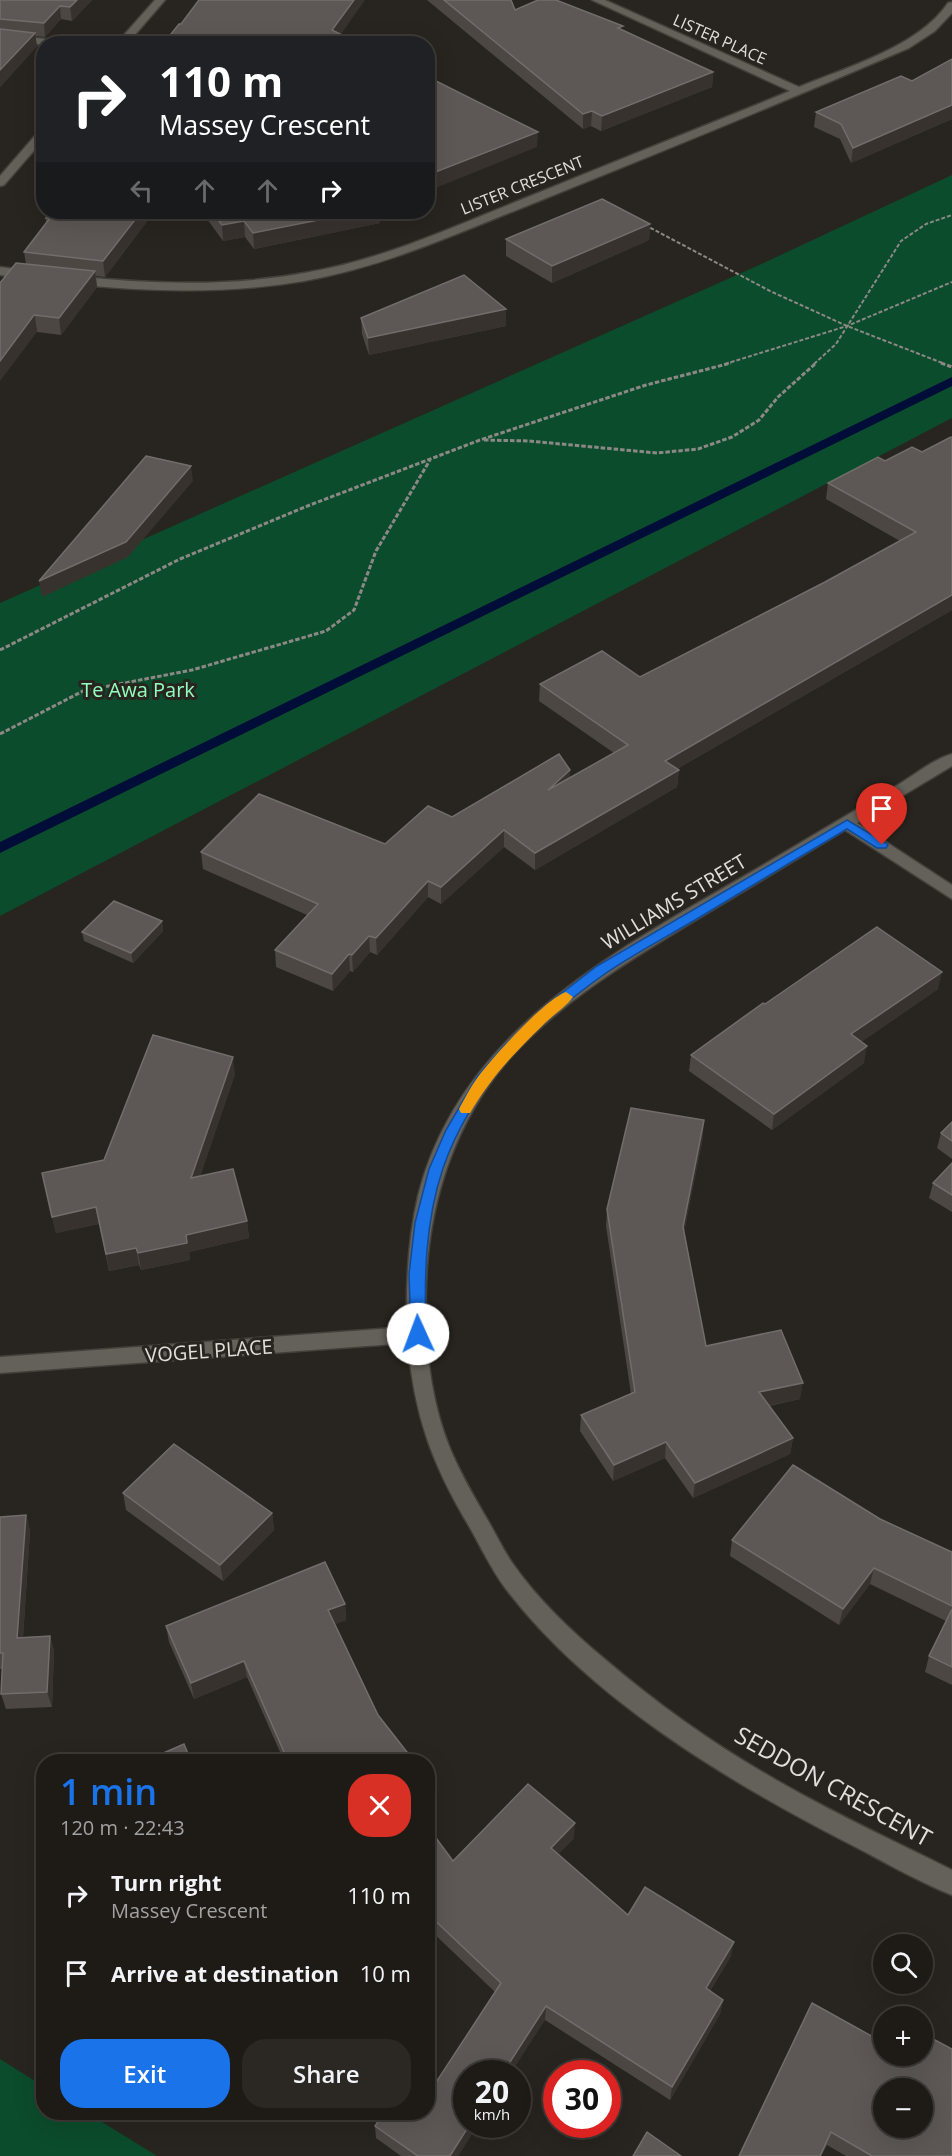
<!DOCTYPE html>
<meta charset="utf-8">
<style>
:root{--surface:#1e1b17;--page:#2b2824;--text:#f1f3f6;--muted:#a1a1a1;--line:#3c3936;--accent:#1a73e8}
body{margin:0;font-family:"Open Sans",sans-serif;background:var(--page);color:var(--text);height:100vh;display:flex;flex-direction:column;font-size:22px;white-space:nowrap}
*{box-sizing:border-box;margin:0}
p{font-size:20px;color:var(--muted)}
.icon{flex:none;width:33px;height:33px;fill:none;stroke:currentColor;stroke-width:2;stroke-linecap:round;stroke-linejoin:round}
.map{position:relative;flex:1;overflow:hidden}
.sheet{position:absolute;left:36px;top:1754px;width:399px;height:366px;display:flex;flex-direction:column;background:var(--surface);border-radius:24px;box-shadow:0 6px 24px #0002,0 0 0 2px var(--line)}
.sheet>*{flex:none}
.top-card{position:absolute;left:36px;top:36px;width:399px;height:183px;border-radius:24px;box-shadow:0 6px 24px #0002,0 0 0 2px var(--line);background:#202124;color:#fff;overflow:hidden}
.controls{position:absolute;left:873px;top:1934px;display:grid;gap:12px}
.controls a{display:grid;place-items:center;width:60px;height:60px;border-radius:50%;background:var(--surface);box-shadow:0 6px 24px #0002,0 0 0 2px var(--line);font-size:30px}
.speed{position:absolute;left:453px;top:2060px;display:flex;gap:12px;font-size:30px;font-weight:700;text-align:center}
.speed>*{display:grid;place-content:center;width:78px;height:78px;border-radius:50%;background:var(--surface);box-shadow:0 6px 24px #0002,0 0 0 2px var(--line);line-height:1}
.speed small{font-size:15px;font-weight:400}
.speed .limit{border:9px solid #d22;background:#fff;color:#111}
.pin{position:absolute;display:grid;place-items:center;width:51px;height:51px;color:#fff;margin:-62px -26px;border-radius:50% 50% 50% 0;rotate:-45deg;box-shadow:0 0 6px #0007}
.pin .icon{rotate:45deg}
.me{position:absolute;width:66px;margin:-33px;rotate:358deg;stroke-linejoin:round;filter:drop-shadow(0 0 4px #0008)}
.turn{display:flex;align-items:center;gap:21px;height:126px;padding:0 24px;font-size:27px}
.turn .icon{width:78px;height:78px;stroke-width:2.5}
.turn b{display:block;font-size:42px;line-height:51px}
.lanes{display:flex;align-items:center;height:57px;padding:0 24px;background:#0003;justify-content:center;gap:30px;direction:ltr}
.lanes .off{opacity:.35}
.round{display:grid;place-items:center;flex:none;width:63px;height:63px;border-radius:24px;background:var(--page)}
.head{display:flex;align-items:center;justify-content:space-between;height:102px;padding:0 24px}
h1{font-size:36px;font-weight:600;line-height:45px;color:var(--accent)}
.button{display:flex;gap:12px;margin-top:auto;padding:12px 24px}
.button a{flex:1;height:69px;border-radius:24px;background:var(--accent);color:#fff;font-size:24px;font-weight:600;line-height:69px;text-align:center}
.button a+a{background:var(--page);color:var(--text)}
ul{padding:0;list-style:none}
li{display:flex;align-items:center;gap:18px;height:78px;padding:0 24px}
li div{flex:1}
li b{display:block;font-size:22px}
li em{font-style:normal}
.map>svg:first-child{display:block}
</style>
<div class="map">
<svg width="952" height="2156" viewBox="0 0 952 2156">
<rect width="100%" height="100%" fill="#28241f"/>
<g fill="#0b4c2c">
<polygon points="952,175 952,418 0,916 0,603 757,266"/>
<polygon points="0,2059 43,2086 44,2112 86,2112 157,2156 0,2156"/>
</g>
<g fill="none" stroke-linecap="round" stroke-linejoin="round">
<polygon fill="#000d38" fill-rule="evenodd" points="952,377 952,386 0,853 0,842"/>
<defs>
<g id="street">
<polygon points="155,0 165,0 127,44 116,44"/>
<path d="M 592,0 L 605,0 L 799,87 C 847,67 918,47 948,3 L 952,2 L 952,13 L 935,31 L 909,48 C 788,100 666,150 544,199 C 465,230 388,266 304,281 C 227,294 150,292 73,284 L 67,280 L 73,276 C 150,284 228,287 304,273 C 383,260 455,226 528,197 C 615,161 703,127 790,91 Z"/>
<polygon points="0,34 64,41 69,44 44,45 0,40"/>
<polygon points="44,129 44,139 4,185 0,186 0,176 40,130"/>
<polygon points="0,267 31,271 37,275 31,279 0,275"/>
<path d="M 952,754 L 952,766 L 857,823 L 952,885 L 952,899 L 845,830 C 794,861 742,892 691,923 C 627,962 562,1001 511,1057 C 455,1120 429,1201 426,1284 C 424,1337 429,1395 449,1446 C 459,1471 473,1495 487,1519 C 496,1534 503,1550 513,1564 C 539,1601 572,1632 607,1661 C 662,1708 722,1750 785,1785 C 840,1816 896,1842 952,1870 L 952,1895 C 914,1880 878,1858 842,1840 C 724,1779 587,1696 506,1589 C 491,1569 481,1547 469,1526 C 432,1464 414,1415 408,1343 L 0,1373 L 0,1357 L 407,1327 C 406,1283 408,1239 418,1196 C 462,1020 638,940 780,855 C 820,831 861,807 901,783 C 917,773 934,759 952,754 Z"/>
</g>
</defs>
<use href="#street" stroke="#43403b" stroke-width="3"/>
<g stroke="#8c8985" stroke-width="2" stroke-dasharray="4 2" stroke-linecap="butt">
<polyline points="645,225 770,291 847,326 945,364"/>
<polyline points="725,364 847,326 952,282"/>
<polyline points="814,364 836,344 901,241 926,224 952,215"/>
</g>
<g stroke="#8c8985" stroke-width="3" stroke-dasharray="4.5 2" stroke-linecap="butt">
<polyline points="941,363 952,367"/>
<polyline points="484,440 529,441 657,453 698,449 732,437 759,420 778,397 816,363"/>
<polyline points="0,650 180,559 310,505 480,440 646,385 731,363"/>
<polyline points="0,734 83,691 192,670 326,631 354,610 376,551 430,460"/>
</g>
<use href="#street" fill="#64605a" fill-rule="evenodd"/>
</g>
<g fill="#4d4744">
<polygon points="0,0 92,0 72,21 61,19 45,37 35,36 37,46 0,87"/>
<polygon points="427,0 511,0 515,10 623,30 713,72 712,87 601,131 591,126 583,129"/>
<polygon points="952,59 952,119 851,163 840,139 814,127 816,112 912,81"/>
<polygon points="50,212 154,212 105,277 96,276 97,287 61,335 37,332 24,252 46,223 46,218"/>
<polygon points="202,212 379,212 380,223 254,249 245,237 223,241"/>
<polygon points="650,224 649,240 552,283 506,256 506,239"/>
<polygon points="506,309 506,326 369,355 362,334 361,318"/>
<polygon points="885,461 952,610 677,769 679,770 677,787 535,870 504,847 441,904 428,897 377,955 370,952 353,972 350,971 333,991 276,967 275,950 307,915 203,869 201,852 385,844 570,770 570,778 614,753 539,701 540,684 640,677 825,582 900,541 826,499 828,483"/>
<polygon points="162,921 163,931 133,963 84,941 82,932"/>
<polygon points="938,989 861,1042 864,1063 772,1130 689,1071 691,1055 765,1004"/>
<polygon points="235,1074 200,1176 247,1221 249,1238 189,1252 190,1260 141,1270 139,1265 109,1271 99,1224 56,1233 42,1173 104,1160"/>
<polygon points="952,1122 952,1159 937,1148 941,1133"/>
<polygon points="703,1137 684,1231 706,1346 800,1399 769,1406 793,1438 790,1454 693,1498 665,1458 613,1481 580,1431 581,1415 631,1394 606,1226 607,1209"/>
<polygon points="952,1163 952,1212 929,1198 933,1183"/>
<polygon points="123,1493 272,1513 274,1530 223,1581 126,1510"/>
<polygon points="26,1515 30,1531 23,1637 50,1636 54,1651 52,1707 6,1709 1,1694 2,1669 0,1669 0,1517"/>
<polygon points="880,1519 952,1552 952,1685 925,1672 929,1656 946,1621 870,1584 839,1625 730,1556 732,1540"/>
<polygon points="345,1604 346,1620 335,1624 378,1715 414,1761 284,1761 247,1677 194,1699 169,1642 166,1626"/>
<polygon points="428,1827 453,1861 574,1838 558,1854 628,1915 731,1956 710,1991 723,2000 720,2014 670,2100 545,2020 466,2124 478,2124 458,2156 401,2156 376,2138 375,2126 433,2087 495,1992 428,1928"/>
<polygon points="884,2043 952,2156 846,2156 827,2145 821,2156 739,2156"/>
</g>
<g fill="#38322f">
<polygon points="77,0 92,0 72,21 70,7"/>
<polygon points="354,0 365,0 334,44 332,30"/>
<polygon points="60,6 61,19 45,37 44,23"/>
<polygon points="35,33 37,46 0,87 0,70"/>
<polygon points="713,72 712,87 601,131 602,116"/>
<polygon points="952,105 952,119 851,163 853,148"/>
<polygon points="592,111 591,126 583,129 583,114"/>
<polygon points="538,132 537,147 428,191 428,175"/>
<polygon points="141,212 154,212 105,277 103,261"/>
<polygon points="359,212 379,212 380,223 254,249 253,233"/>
<polygon points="244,221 245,237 223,241 222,225"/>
<polygon points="650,224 649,240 552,283 552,266"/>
<polygon points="95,271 97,287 61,335 59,318"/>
<polygon points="506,309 506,326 369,355 368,338"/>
<polygon points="34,315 37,332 0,381 0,361"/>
<polygon points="191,466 193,481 128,557 42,597 39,581"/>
<polygon points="952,595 952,610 663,777 665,761"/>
<polygon points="570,770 570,787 548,790"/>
<polygon points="679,770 677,787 535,870 535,853"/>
<polygon points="504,830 504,847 441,904 441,887"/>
<polygon points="428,881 428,897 377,955 376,938"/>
<polygon points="162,921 163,931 133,963 131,953"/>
<polygon points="369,936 370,952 353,972 352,955"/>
<polygon points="349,954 350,971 333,991 332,974"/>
<polygon points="942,972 938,989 848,1051 851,1034"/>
<polygon points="867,1046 864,1063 772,1130 774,1114"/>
<polygon points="233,1057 235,1074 194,1195 191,1178"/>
<polygon points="704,1120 703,1137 682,1243 683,1227"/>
<polygon points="96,1207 99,1224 56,1233 52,1217"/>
<polygon points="247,1221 249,1238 189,1252 190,1260 141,1270 138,1253 186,1235"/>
<polygon points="136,1248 139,1265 109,1271 106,1254"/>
<polygon points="803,1383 800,1399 756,1408 759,1392"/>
<polygon points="793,1438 790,1454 693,1498 695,1483"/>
<polygon points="666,1442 665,1458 613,1481 614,1465"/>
<polygon points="272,1513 274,1530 223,1581 220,1565"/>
<polygon points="26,1515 30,1531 22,1653 17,1638"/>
<polygon points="874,1568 870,1584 839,1625 843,1609"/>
<polygon points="345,1604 346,1620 330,1626 328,1610"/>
<polygon points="50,1636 54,1651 52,1707 47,1692"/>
<polygon points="244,1661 247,1677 194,1699 191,1683"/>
<polygon points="575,1823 574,1838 550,1862 551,1848"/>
<polygon points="734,1942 731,1956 703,2002 706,1988"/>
<polygon points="723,2000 720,2014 670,2100 672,2087"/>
<polygon points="546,2006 545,2020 511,2073 503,2073"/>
<polygon points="470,2124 478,2124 458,2156 450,2156"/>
</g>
<g fill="#5d5855" stroke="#726d6a" stroke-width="1.5" fill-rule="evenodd">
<polygon points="0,0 77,0 70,7 60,6 44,23 0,19"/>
<polygon points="199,0 354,0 332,30 360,44 163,44 179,24 181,24"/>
<polygon points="444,0 511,0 515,10 538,0 556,0 623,26 618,28 713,72 602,116 592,111 583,114"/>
<polygon points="0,29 35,33 0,70"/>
<polygon points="952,59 952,105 853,148 841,124 816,112 901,76 912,81"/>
<polygon points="428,77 538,132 428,175"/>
<polygon points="602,199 650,224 552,266 506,239"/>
<polygon points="50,212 141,212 103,261 24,252 50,218 46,218"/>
<polygon points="212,212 359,212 253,233 244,221 222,225"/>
<polygon points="16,263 95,271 59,318 34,315 0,361 0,283"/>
<polygon points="464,275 506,309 368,338 361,318"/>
<polygon points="951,437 952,438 952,595 665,761 679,770 535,853 504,830 441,887 428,881 376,938 369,936 352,955 349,954 332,974 275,950 318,904 201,852 259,794 385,844 428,806 452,817 559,754 570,770 548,790 628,745 540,684 602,651 640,677 825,582 916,532 828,483 878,457 885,461 912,447 922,452"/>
<polygon points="146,456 191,466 126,542 39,581"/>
<polygon points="114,901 162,921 131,953 82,932"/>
<polygon points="877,927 942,972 851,1034 867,1046 774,1114 691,1055 763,1003 765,1004"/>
<polygon points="153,1035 233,1057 191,1178 233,1169 247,1221 186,1235 187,1243 138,1253 136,1248 106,1254 96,1207 52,1217 42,1173 104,1160"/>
<polygon points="631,1108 704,1120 683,1227 706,1346 781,1330 803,1383 759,1392 793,1438 695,1483 666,1442 614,1465 581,1415 635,1392 607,1209"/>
<polygon points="952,1122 952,1141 941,1133"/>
<polygon points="952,1163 952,1195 933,1183"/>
<polygon points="174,1444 272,1513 220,1565 123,1493"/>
<polygon points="793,1465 880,1519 952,1552 952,1606 874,1568 843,1609 732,1540"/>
<polygon points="26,1515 17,1638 50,1636 47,1692 1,1694 3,1653 0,1653 0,1517"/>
<polygon points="325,1562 345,1604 328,1610 378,1715 414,1761 288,1761 244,1661 191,1683 166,1626"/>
<polygon points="952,1609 952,1667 929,1656"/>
<polygon points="184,1744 191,1761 145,1761"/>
<polygon points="528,1784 575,1823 551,1848 628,1915 645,1887 734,1942 706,1988 723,2000 672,2087 546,2006 503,2073 466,2073 466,2124 470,2124 450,2156 418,2156 375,2126 384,2112 428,2112 428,2083 433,2087 501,1983 428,1914 428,1827 453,1861"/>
<path d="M 812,2003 L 884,2043 L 884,2055 L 922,2055 L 922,2033 L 952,2049 L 952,2156 L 872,2156 L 831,2132 L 820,2156 L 739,2156 ZM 884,2088 L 922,2088 L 922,2127 L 884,2127 Z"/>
<polygon points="647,2132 681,2156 633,2156"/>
</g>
<path fill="#1a73e8" stroke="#114b97" stroke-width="1.5" d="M 847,820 L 886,843 L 888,845 L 886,848 L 877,848 L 847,829 C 796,859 746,889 695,920 C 666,937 634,954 606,973 C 536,1022 471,1087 443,1168 C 425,1222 424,1278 426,1334 L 423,1338 L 413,1338 L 411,1334 L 409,1274 L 415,1223 L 429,1169 L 446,1130 L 477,1077 L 503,1047 L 545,1006 L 597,966 Z"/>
<path fill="#f59e0b" d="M 566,992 L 573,997 C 565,1008 551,1016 542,1026 C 514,1053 490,1079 470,1113 L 461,1113 L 459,1109 C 465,1098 471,1086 478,1077 C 493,1057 545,999 566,992 Z"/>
<g text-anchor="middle" stroke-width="6" stroke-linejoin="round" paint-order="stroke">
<g font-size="16" fill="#e1dedb" stroke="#28241f">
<text transform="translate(720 39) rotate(24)" y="6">LISTER PLACE</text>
<text transform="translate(522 185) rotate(-22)" y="6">LISTER CRESCENT</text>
</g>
<g font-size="20" fill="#90ffbb" stroke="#28241f">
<text x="138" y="697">Te Awa Park</text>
</g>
<g font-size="20" fill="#e1dedb" stroke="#28241f">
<text transform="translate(674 902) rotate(-31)" y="7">WILLIAMS STREET</text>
<text transform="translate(209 1351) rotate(-4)" y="7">VOGEL PLACE</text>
</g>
<g font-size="24" fill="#e1dedb" stroke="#28241f">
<text transform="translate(833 1787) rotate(29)" y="8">SEDDON CRESCENT</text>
</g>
</g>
</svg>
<div class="controls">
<a><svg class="icon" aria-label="search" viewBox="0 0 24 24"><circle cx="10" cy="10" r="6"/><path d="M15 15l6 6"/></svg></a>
<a>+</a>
<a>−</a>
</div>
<div class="speed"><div>20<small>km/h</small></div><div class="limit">30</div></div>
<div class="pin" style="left:882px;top:845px;background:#d93025"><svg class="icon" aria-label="arrive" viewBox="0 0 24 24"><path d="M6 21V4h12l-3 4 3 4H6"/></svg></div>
<svg class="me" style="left:418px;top:1334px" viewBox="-20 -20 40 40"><circle r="19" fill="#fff"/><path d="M0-13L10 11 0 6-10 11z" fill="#1a73e8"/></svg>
<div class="top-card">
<div class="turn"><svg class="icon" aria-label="right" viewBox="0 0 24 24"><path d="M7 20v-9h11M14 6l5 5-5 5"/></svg><div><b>110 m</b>Massey Crescent</div></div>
<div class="lanes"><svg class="icon off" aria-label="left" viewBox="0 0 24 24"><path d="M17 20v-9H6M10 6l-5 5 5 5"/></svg><svg class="icon off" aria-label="ahead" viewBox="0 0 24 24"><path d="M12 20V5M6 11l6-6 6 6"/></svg><svg class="icon off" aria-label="ahead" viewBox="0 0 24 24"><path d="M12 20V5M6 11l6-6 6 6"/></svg><svg class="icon" aria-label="right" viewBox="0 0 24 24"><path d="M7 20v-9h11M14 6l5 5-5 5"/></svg></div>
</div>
<section class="sheet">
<div class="head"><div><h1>1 min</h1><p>120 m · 22:43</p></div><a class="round" style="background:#d93025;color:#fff"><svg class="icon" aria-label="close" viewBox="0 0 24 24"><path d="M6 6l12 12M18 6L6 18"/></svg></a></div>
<ul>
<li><svg class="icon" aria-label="right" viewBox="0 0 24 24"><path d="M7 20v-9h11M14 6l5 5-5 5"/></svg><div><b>Turn right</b><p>Massey Crescent</p></div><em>110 m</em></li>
<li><svg class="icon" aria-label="arrive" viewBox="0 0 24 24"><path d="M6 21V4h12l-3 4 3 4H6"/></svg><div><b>Arrive at destination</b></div><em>10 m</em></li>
</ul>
<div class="button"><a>Exit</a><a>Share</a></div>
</section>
</div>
